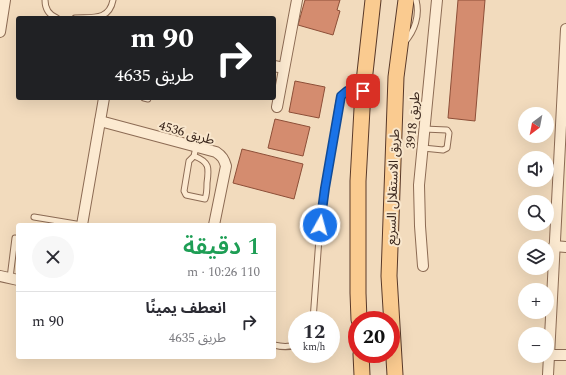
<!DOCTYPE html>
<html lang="ar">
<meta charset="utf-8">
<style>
:root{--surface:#fff;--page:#f7f7f7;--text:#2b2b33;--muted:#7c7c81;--line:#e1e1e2}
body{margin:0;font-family:Spectral,"Noto Sans Arabic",serif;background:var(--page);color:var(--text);direction:rtl;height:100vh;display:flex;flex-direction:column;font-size:15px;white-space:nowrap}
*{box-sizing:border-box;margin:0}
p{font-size:13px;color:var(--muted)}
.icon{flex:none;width:22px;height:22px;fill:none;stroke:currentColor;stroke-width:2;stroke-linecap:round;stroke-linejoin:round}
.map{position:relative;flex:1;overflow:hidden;direction:ltr}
.panel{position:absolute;left:16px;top:223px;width:260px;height:136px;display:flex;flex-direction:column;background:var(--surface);border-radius:4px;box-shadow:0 4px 16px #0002;direction:rtl}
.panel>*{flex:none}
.top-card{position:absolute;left:16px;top:16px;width:260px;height:84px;border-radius:4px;box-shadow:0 4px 16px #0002;direction:rtl;background:#202124;color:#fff;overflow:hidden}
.needle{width:26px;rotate:212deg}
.buttons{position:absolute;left:518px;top:107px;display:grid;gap:8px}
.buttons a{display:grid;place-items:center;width:36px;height:36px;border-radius:50%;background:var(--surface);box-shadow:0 4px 16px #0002;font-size:20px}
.speed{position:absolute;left:288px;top:311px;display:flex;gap:8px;font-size:20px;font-weight:700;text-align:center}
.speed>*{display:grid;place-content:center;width:52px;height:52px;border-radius:50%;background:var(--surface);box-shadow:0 4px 16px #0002;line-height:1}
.speed small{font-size:10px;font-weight:400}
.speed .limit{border:6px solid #d22;background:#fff;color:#111}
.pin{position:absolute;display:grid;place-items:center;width:34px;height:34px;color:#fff;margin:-17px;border-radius:8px;box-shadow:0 2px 6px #0006}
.me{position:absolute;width:44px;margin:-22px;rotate:7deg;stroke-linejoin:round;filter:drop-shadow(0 0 3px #0008)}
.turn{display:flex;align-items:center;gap:14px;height:84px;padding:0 16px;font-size:18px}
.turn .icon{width:52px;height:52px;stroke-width:2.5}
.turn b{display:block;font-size:28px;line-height:34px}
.round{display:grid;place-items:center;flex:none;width:42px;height:42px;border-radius:21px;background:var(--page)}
.headline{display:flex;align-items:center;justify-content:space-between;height:68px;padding:0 16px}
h1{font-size:24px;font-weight:600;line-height:30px;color:#1e9e55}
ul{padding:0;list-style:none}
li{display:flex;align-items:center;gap:12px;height:60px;padding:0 16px;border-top:1px solid var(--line)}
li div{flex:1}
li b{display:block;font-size:15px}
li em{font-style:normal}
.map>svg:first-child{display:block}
</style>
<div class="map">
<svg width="566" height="375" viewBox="0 0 566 375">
<rect width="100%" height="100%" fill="#f2dbbd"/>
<g fill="#d48c6f" stroke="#8d4f38">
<polygon points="305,0 340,0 337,10 340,11 333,35 298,25"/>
<polygon points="458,0 485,0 475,121 448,118"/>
<polygon points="295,81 325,87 319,118 289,112"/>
<polygon points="275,119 310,127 303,156 268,148"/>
<polygon points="242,149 303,164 294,199 233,183"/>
</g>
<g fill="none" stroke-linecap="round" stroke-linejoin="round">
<defs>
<g id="service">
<path d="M 45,0 C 45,9 49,15 57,18"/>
<path d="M 75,18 C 92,17 109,21 113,0"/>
<path d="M 404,43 C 415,31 420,15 416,0"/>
<polyline points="144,98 148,99"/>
<polyline points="423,148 443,150 447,148 449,133 447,130 424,129"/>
<path d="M 194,156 C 210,162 209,168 207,183 C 207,188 207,194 205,199 L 186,195 L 184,191 L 189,161 L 194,156 L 196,147"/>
<polyline points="34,217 82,225"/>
<polyline points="10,278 15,238"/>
<path d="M 313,320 L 320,225 L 325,188 L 339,101 C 343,89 352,90 362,91"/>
<path d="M 274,345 C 282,347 289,348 297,344"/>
</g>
<g id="minor">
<polyline points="0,32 5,0"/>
<polyline points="274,66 284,68"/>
<polyline points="277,107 297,0"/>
<path d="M 100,121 L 216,152 C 222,156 224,159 226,166 L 214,225"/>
<polyline points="82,225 104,98"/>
<polyline points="554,246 566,247"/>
<polyline points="423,266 420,226 419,185 437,0"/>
<polyline points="0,276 18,280"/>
<polyline points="550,355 566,355"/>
<polyline points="548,375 566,29"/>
</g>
<g id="primary">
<polyline points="359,320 358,293 358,181 363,91 373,0"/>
<polyline points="361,354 362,375"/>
<polyline points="395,375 389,276 396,77 406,0"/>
</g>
</defs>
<use href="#service" stroke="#8c6b54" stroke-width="7"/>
<use href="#minor" stroke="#8c6b54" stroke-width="12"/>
<use href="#primary" stroke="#593929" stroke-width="17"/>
<use href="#service" stroke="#fcead1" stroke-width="5"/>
<use href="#minor" stroke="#fcead1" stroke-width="10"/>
<use href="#primary" stroke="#facb90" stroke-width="15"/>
</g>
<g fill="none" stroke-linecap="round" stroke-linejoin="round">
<defs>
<polyline id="route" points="320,225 325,188 341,96 347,91 363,91"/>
</defs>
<use href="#route" stroke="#114b97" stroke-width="10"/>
<use href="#route" stroke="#1a73e8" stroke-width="7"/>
</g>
<g text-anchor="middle" stroke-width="4" stroke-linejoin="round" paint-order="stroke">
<g font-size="13" fill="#39251b" stroke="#f9e7cd">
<text transform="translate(412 120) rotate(-85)" y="5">طريق 3918</text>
<text transform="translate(187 132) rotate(16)" y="5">طريق 4536</text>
<text transform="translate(392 187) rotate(-88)" y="5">طريق الاستقلال السريع</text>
</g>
</g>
</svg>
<div class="buttons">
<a><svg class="needle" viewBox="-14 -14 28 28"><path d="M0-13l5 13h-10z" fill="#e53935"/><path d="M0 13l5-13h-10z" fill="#7c7c81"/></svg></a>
<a><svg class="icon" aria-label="sound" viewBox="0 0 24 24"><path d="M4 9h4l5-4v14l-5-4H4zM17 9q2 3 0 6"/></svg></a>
<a><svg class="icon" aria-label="search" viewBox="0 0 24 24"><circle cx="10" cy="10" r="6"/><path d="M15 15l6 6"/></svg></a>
<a><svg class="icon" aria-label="layers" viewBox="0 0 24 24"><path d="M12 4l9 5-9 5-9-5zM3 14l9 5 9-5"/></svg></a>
<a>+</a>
<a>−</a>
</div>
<div class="speed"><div>12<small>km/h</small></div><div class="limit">20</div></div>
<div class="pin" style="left:363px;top:91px;background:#d93025"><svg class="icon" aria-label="arrive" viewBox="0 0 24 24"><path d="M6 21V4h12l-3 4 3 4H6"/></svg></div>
<svg class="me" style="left:320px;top:225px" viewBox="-20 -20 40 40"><circle r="17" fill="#1a73e8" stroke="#fff" stroke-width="3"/><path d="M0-11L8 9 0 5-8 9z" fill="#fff"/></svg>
<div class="top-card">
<div class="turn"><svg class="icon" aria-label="right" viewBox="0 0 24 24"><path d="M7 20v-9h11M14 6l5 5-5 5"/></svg><div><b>90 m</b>طريق 4635</div></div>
</div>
<section class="panel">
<div class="headline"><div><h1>1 دقيقة</h1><p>110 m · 10:26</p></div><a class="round"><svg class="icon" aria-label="close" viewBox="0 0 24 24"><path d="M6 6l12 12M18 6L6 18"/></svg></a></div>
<ul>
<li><svg class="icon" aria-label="right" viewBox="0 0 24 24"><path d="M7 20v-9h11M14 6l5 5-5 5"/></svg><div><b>انعطف يمينًا</b><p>طريق 4635</p></div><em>90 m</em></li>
</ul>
</section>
</div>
